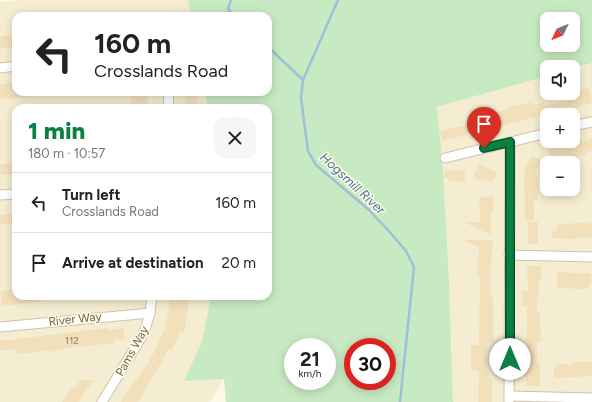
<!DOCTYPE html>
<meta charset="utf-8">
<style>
:root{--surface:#fff;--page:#f6f6f6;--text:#222;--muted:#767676;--line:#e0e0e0;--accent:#0b8043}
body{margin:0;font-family:Figtree,sans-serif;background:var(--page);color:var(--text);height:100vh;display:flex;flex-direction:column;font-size:15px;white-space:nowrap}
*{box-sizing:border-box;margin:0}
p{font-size:13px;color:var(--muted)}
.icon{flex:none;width:22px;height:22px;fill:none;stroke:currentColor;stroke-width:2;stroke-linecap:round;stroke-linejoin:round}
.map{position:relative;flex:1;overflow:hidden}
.drawer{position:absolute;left:12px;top:104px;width:260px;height:196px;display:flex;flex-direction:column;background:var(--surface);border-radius:12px;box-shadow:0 2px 10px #0003}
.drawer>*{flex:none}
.guide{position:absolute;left:12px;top:12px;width:260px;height:84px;border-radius:12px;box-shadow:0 2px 10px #0003;background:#fff;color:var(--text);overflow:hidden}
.needle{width:26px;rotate:227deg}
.controls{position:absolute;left:540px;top:12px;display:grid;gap:8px}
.controls a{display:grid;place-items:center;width:40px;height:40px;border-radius:8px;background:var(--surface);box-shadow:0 2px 10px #0003;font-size:20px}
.speed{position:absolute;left:284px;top:338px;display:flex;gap:8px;font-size:20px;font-weight:700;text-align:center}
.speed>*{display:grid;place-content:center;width:52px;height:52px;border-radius:50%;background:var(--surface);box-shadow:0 2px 10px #0003;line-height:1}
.speed small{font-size:10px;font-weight:400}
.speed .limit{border:6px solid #d22;background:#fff;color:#111}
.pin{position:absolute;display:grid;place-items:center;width:34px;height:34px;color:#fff;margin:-41px -17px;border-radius:50% 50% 50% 0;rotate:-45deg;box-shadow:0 0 4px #0007}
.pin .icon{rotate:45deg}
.me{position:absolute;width:44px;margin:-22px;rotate:0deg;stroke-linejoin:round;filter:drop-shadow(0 0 3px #0008)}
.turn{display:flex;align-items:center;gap:14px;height:84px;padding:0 16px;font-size:18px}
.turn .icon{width:52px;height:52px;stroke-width:2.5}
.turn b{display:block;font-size:28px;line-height:34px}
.round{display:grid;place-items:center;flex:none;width:42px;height:42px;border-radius:12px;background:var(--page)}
.headline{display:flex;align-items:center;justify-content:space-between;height:68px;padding:0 16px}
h1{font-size:24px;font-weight:800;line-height:30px;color:var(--accent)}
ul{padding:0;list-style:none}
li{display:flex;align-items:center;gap:12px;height:60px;padding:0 16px;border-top:1px solid var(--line)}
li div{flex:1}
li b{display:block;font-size:15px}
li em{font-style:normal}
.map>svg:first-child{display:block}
</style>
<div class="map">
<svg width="592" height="402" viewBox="0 0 592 402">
<rect width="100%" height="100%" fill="#fcf9e4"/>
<g fill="#f4edd2" fill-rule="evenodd">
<polygon points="19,0 188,0 191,16 16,16 16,92 205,92 208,108 16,108 16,296 211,296 202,341 184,381 224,379 210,402 0,402 0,2"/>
<path d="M 592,63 L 592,402 L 453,402 L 449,280 L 443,169 L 437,107 L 547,76 L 547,93 L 573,93 L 573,68 ZM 547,115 L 573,115 L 573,141 L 547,141 ZM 547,163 L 573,163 L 573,189 L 547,189 Z"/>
</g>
<path fill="#c8eac2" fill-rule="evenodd" d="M 188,0 L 592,0 L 592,63 L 573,68 L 573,67 L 547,67 L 547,76 L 437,107 L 443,169 L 449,280 L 453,402 L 226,402 L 224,379 L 184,381 L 202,341 L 211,296 L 268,296 L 268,108 L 208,108 L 205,92 L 268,92 L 268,16 L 191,16 ZM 547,19 L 573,19 L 573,45 L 547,45 ZM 293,347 L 327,347 L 327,381 L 293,381 ZM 353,347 L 387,347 L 387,381 L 353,381 Z"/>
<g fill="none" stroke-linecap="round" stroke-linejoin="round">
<g stroke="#9ec0d8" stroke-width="2.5">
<polyline points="231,0 228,9 235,16"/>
<polyline points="338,0 303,80 301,98 308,151 316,165 369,210 387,229 406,251 414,267 400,402"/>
<polyline points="268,47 303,80"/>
</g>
</g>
<g fill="#f2e0bb">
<polygon points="14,35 16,35 16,47 0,48 0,36"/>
<polygon points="16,82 16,92 32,92 33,97 0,99 0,84"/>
<polygon points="589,88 592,103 555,114 541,118 540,116 442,141 440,131 480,122 479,117 506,110 505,108 512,106 532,102 532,105 544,102 545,106 576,98 576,92"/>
<polygon points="135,92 148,92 147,108 131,108 132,93"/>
<polygon points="186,92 197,93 196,108 184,108"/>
<polygon points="582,139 583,142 592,139 592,150 586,152 587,155 560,160 559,156 550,158 548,148"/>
<polygon points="532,156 542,161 534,174 538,177 537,200 534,200 534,220 525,220 524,174 526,171 524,170"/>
<polygon points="16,162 16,174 0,175 0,164"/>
<polygon points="479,164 497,173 492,183 482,178 480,181 473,177"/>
<polygon points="444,171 465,171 465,181 449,181 449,178 444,178"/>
<polygon points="493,196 493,212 491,212 491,235 464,222 480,222 479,197"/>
<polygon points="16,213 16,223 0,224 0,215"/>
<rect x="528" y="222" width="10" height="22"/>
<polygon points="586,223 592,224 592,237 576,237 576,239 552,238 552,231 557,231 558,224"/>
<polygon points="466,240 493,240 490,277 491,297 493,297 493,342 487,342 487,373 489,373 489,378 492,378 492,402 478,402 479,371 471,371 471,345 479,345 480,276 477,276 479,246 465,242"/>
<polygon points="527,266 541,266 541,280 539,280 539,298 537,298 537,312 540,312 541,342 537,342 537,363 540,363 540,386 526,386 525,361 522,361 522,345 527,345 527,306 523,306 522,291 528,291"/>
<polygon points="557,272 591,274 591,285 588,285 588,289 557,288"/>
<polygon points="16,289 16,296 42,296 43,301 2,306 0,291"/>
<polygon points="169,296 187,296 188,299 188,308 184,333 180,332 172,350 169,349 138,402 121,402 134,381 138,379 155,351 165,328 169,306"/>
<polygon points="107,328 108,330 124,328 125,339 114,340 114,343 76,347 48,352 48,350 19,354 13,349 0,351 0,341"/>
<polygon points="573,362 592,362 592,376 554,378 554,367 557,367 557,364 573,364"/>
<polygon points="80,380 93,380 79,402 62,402 72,387 75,389"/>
</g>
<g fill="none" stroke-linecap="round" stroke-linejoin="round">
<defs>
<g id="minor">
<polyline points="0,68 16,66"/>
<polyline points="168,108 169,92"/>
<polyline points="573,126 592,122"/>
<polyline points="445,158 547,133"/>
<polyline points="0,195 16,194"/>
<polyline points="509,255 592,257"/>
<polyline points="0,327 150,313"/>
<polyline points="509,396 592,398"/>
<polyline points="102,402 144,333 150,313 152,296"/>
<polyline points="509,402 510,142"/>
</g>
</defs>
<use href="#minor" stroke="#cec3aa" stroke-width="11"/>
<use href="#minor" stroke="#fff" stroke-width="9"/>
</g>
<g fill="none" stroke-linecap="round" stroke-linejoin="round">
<defs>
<polyline id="route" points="484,148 510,142 510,359"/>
</defs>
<use href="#route" stroke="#07532c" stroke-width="10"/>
<use href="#route" stroke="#0b8043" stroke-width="7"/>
</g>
<g text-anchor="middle" stroke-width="3" stroke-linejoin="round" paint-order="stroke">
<g font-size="10" fill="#948366">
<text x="72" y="344">112</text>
</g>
<g font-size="12" fill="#756449" stroke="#fffcea">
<text transform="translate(75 319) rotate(-6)" y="4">River Way</text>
<text transform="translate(132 351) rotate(-61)" y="4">Pams Way</text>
</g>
<g font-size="13" font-style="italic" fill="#487597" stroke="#fffcea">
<text transform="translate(353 183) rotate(43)" y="5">Hogsmill River</text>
</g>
</g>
</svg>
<div class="controls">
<a><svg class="needle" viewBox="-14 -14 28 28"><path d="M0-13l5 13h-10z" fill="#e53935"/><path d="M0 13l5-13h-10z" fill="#767676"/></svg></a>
<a><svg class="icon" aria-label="sound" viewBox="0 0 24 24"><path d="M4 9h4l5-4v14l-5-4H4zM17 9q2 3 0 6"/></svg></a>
<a>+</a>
<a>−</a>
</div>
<div class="speed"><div>21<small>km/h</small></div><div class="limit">30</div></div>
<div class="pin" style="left:484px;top:148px;background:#d93025"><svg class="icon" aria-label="arrive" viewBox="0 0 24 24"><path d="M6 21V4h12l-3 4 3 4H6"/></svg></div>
<svg class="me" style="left:510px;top:359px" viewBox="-20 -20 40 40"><circle r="19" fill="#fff"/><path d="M0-13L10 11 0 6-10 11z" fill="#0b8043"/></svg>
<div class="guide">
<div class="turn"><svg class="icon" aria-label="left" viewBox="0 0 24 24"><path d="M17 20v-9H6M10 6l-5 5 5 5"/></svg><div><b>160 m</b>Crosslands Road</div></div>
</div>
<section class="drawer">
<div class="headline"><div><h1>1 min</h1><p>180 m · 10:57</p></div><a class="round"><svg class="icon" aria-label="close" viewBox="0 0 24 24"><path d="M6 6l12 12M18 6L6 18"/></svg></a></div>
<ul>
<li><svg class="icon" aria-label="left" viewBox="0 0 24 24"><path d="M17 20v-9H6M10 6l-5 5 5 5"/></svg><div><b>Turn left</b><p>Crosslands Road</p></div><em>160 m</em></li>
<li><svg class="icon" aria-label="arrive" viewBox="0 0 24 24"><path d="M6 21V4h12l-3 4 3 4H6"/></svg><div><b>Arrive at destination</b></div><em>20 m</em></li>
</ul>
</section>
</div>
